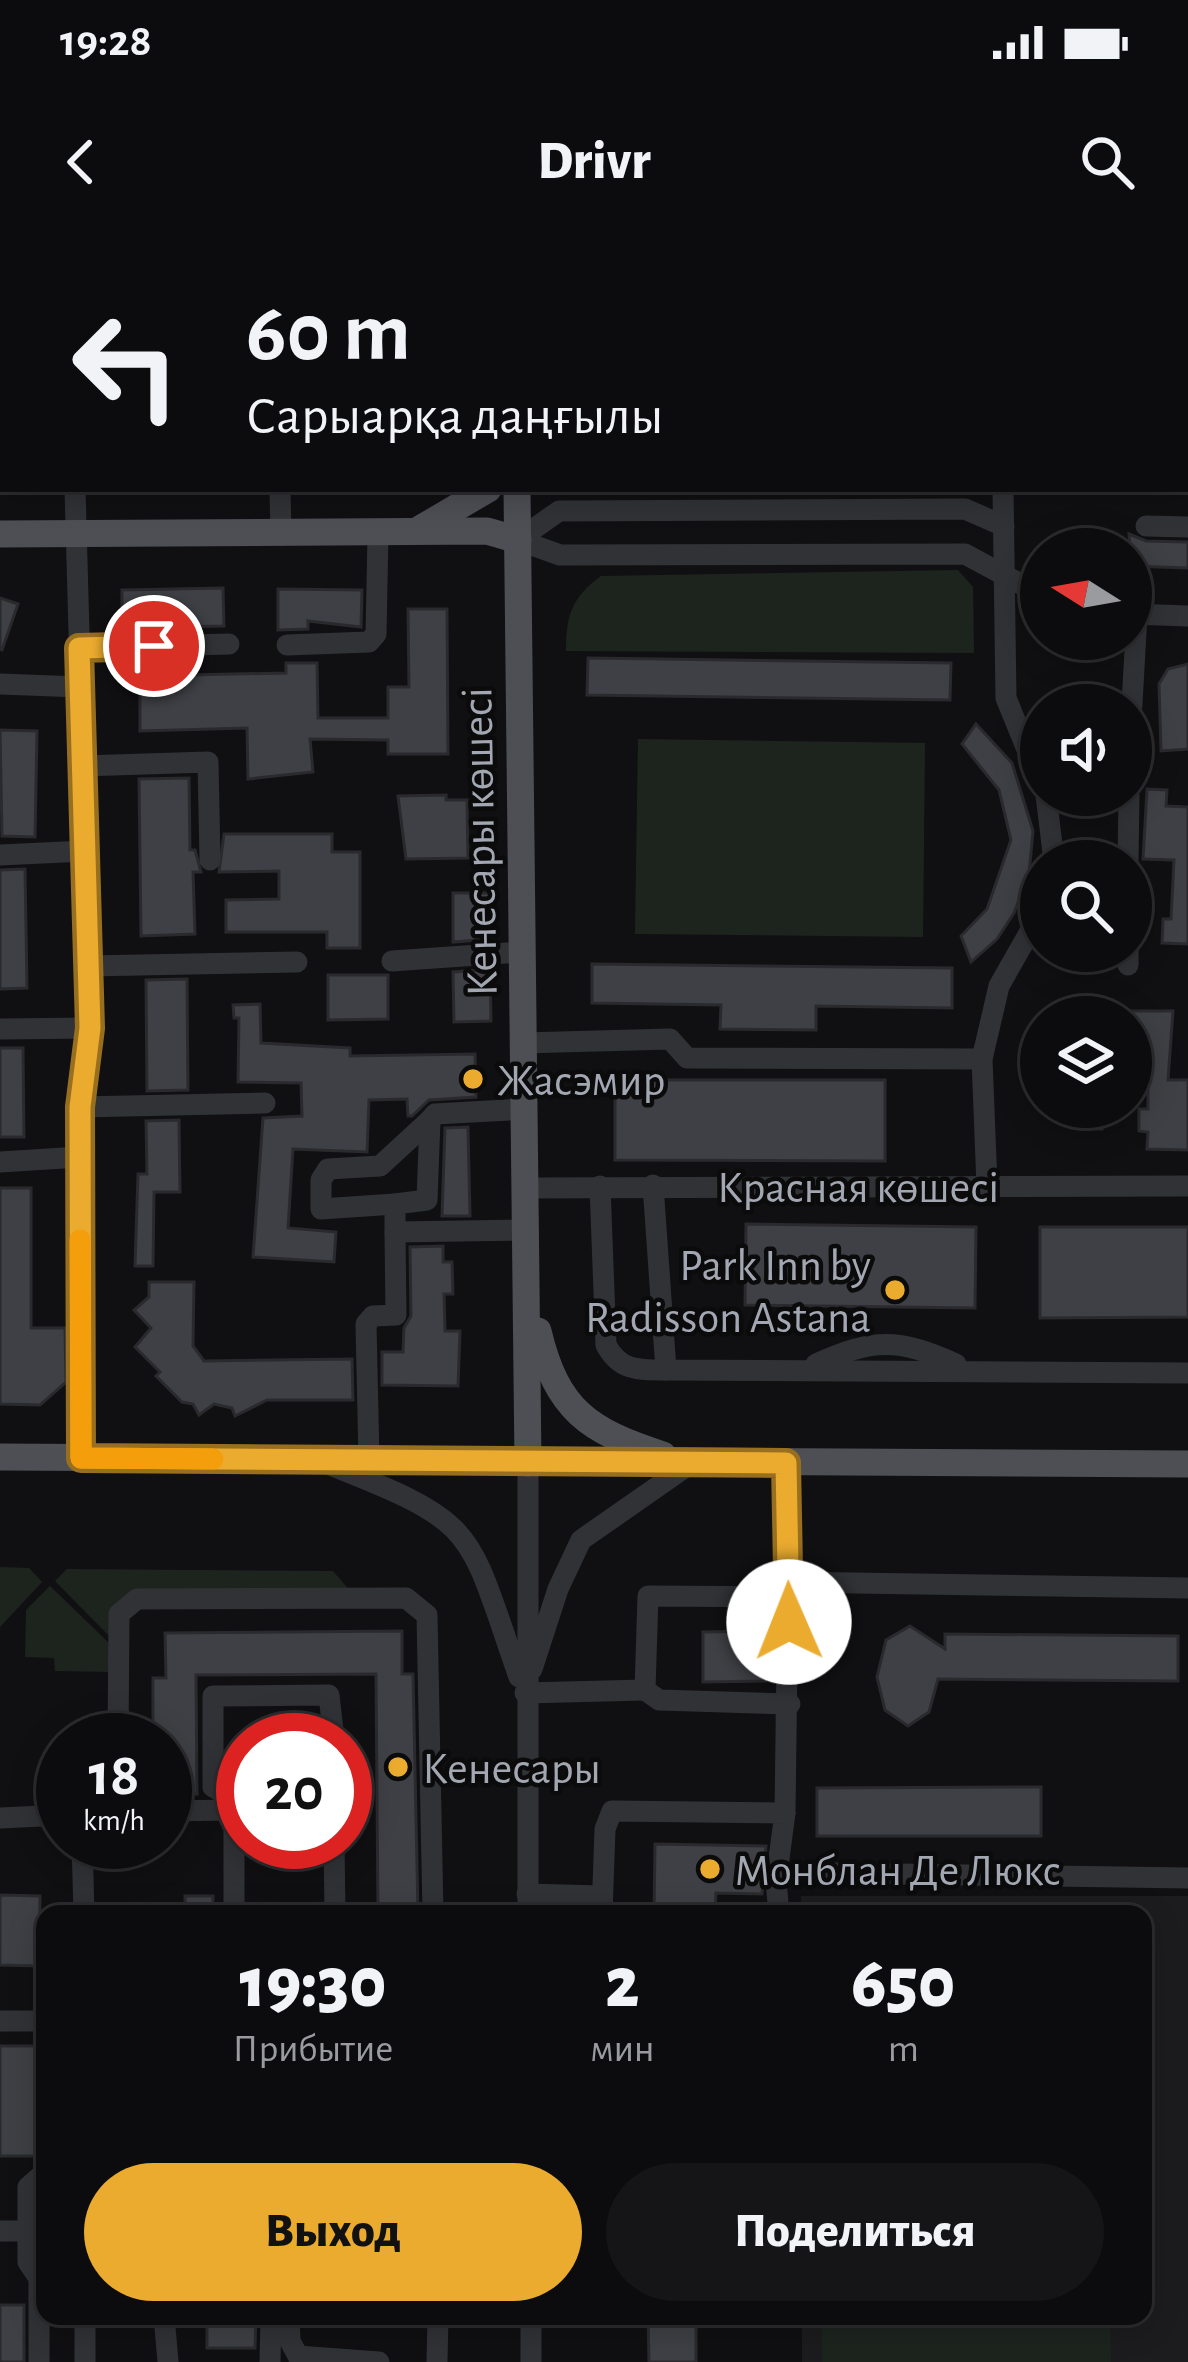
<!DOCTYPE html>
<html lang="ru">
<meta charset="utf-8">
<style>
:root{--surface:#0c0c0e;--page:#151517;--text:#f1f3f6;--muted:#9a9b9e;--line:#2c2c2e;--accent:#eaab2f}
body{margin:0;font-family:"Alegreya Sans",sans-serif;background:var(--page);color:var(--text);height:100vh;display:flex;flex-direction:column;font-size:45px;white-space:nowrap}
*{box-sizing:border-box;margin:0}
p{font-size:39px;color:var(--muted)}
.icon{flex:none;width:66px;height:66px;fill:none;stroke:currentColor;stroke-width:2;stroke-linecap:round;stroke-linejoin:round}
.map{position:relative;flex:1;overflow:hidden}
.drawer{position:absolute;left:36px;top:1665px;width:1116px;height:420px;display:flex;flex-direction:column;background:var(--surface);border-radius:24px;box-shadow:0 6px 30px #0003,0 0 0 3px var(--line)}
.drawer>*{flex:none}
.guide{position:absolute;left:0px;top:0px;width:1188px;height:252px;box-shadow:0 6px 30px #0003,0 0 0 3px var(--line);background:#0c0c0e;color:var(--text);overflow:hidden}
.needle{width:78px;rotate:281deg}
.tools{position:absolute;left:1020px;top:288px;display:grid;gap:24px}
.tools a{display:grid;place-items:center;width:132px;height:132px;border-radius:50%;background:var(--surface);box-shadow:0 6px 30px #0003,0 0 0 3px var(--line);font-size:60px}
.speed{position:absolute;left:36px;top:1473px;display:flex;gap:24px;font-size:60px;font-weight:700;text-align:center}
.speed>*{display:grid;place-content:center;width:156px;height:156px;border-radius:50%;background:var(--surface);box-shadow:0 6px 30px #0003,0 0 0 3px var(--line);line-height:1}
.speed small{font-size:30px;font-weight:400}
.speed .limit{border:18px solid #d22;background:#fff;color:#111}
.pin{position:absolute;display:grid;place-items:center;width:102px;height:102px;color:#fff;margin:-51px;border:6px solid #fff;border-radius:50%;box-shadow:0 3px 12px #0007}
.me{position:absolute;width:132px;margin:-66px;rotate:359deg;stroke-linejoin:round;filter:drop-shadow(0 0 9px #0008)}
.turn{display:flex;align-items:center;gap:42px;height:252px;padding:0 48px;font-size:54px}
.turn .icon{width:156px;height:156px;stroke-width:2.5}
.turn b{display:block;font-size:84px;line-height:102px}
.eta{display:flex;justify-content:space-evenly;align-items:center;height:204px;text-align:center}
.eta b{font-size:72px;font-weight:800;line-height:84px}
.button{display:flex;gap:24px;margin-top:auto;padding:24px 48px}
.button a{flex:1;height:138px;border-radius:72px;background:var(--accent);color:#111;font-size:48px;font-weight:800;line-height:138px;text-align:center}
.button a+a{background:var(--page);color:var(--text)}
.status{display:flex;justify-content:space-between;align-items:center;height:84px;padding:0 60px;background:var(--surface);direction:ltr}
.status svg{height:33px;fill:currentColor}
header{display:flex;justify-content:space-between;align-items:center;height:156px;padding:0 48px;background:var(--surface);font-size:54px;font-weight:800}
.map>svg:first-child{display:block}
</style>
<div class="status"><b>19:28</b><svg viewBox="0 0 49 12"><path d="M0 12V9h3v3zM5 12V6h3v6zM10 12V3h3v9zM15 12V0h3v12zM26 1h20v11H26zM47 4h2v5h-2z"/></svg></div>
<header><svg class="icon" aria-label="back" viewBox="0 0 24 24"><path d="M15 5l-7 7 7 7"/></svg>Drivr<svg class="icon" aria-label="search" viewBox="0 0 24 24"><circle cx="10" cy="10" r="6"/><path d="M15 15l6 6"/></svg></header>
<div class="map">
<svg width="1188" height="2122" viewBox="0 0 1188 2122">
<rect width="100%" height="100%" fill="#101012"/>
<polygon fill="#1c1c1e" points="801,1656 1188,1656 1188,2122 802,2122 802,2076 1143,2076 1143,1674 801,1674"/>
<g fill="#1d241e">
<path d="M 958,330 L 973,347 L 974,413 L 566,411 C 566,376 571,358 601,336 Z"/>
<polygon points="638,499 925,503 923,697 635,694"/>
<polygon points="0,1327 29,1328 42,1342 0,1387"/>
<polygon points="67,1329 333,1331 351,1352 129,1356 112,1399 55,1341"/>
<polygon points="50,1346 110,1404 112,1432 55,1431 54,1418 25,1417 26,1370"/>
<polygon points="822,2076 1110,2076 1111,2122 822,2122"/>
</g>
<g fill="#3f4045" stroke="#2a2a2e" stroke-width="3">
<polygon points="1129,294 1146,301 1188,302 1188,328 1131,326"/>
<polygon points="223,348 224,386 122,388 122,350"/>
<polygon points="278,349 362,350 361,387 308,381 308,389 278,390"/>
<polygon points="0,358 18,364 2,410 0,409"/>
<polygon points="408,369 447,369 448,514 388,514 388,500 310,499 313,532 248,539 247,488 140,491 140,436 286,433 286,423 317,423 318,478 388,478 388,447 409,447"/>
<polygon points="588,418 951,423 950,460 587,455"/>
<polygon points="1188,424 1188,509 1161,511 1159,444 1168,429"/>
<polygon points="976,484 1012,523 1033,591 1029,634 1014,673 997,699 971,722 961,696 987,669 1011,600 999,550 962,504"/>
<polygon points="0,490 37,491 35,597 2,596"/>
<polygon points="189,538 190,610 195,610 201,632 193,632 195,694 141,696 139,539"/>
<polygon points="1147,549 1167,550 1166,566 1188,567 1188,704 1162,703 1163,679 1171,679 1174,620 1143,619"/>
<polygon points="446,555 446,560 467,560 468,618 406,619 398,556"/>
<polygon points="224,594 332,594 332,612 360,612 360,708 327,708 327,692 226,692 226,660 279,659 279,631 219,632"/>
<polygon points="25,629 27,748 0,749 0,630"/>
<polygon points="453,653 490,653 490,699 453,702"/>
<polygon points="592,724 952,728 952,768 816,766 816,790 720,789 721,765 592,763"/>
<polygon points="490,729 491,781 454,782 453,732"/>
<polygon points="328,735 388,735 388,779 328,780"/>
<polygon points="187,739 188,850 147,851 146,740"/>
<polygon points="260,764 261,803 350,808 350,816 475,814 476,857 429,860 412,876 408,876 407,859 369,860 367,912 293,909 288,988 336,992 334,1022 253,1017 263,878 302,876 301,843 238,842 239,778 234,778 233,765"/>
<polygon points="1131,771 1173,771 1168,840 1188,840 1188,910 1147,909 1148,892 1139,891 1139,869 1148,869 1148,827 1131,826"/>
<polygon points="0,808 23,808 24,897 0,897"/>
<polygon points="615,840 885,840 885,921 615,920"/>
<polygon points="1072,867 1102,867 1102,889 1072,888"/>
<polygon points="179,880 180,952 154,952 153,1026 135,1026 138,934 147,934 146,881"/>
<polygon points="468,887 470,976 442,976 445,888"/>
<polygon points="0,948 31,948 31,1088 65,1088 66,1142 40,1165 0,1164"/>
<polygon points="746,984 976,987 975,1068 745,1065"/>
<polygon points="1040,987 1188,987 1188,1077 1040,1078"/>
<polygon points="443,1006 443,1022 452,1022 453,1054 444,1054 445,1091 460,1091 458,1146 382,1145 382,1112 403,1112 404,1088 411,1076 410,1007"/>
<polygon points="149,1042 194,1042 193,1106 204,1121 352,1119 353,1160 267,1160 235,1176 232,1168 214,1164 199,1175 193,1164 182,1162 156,1136 160,1132 135,1107 151,1088 134,1070 149,1057"/>
<polygon points="910,1386 945,1409 945,1394 1178,1396 1178,1441 938,1439 929,1472 908,1486 885,1470 877,1437 886,1400"/>
<polygon points="402,1391 402,1434 413,1434 418,1674 378,1674 376,1434 196,1435 197,1554 165,1554 165,1500 153,1500 153,1438 166,1438 165,1393"/>
<polygon points="765,1391 765,1441 703,1442 703,1392"/>
<polygon points="1041,1547 1041,1596 817,1596 817,1548"/>
<polygon points="655,1604 766,1606 762,1654 716,1653 715,1674 654,1674"/>
<polygon points="0,1655 40,1656 39,1726 0,1725"/>
<rect x="185" y="1656" width="28" height="18"/>
<polygon points="0,1806 42,1806 41,1916 0,1916"/>
<rect x="0" y="2065" width="24" height="57"/>
<polygon points="207,2076 256,2076 255,2108 207,2108"/>
<polygon points="648,2076 696,2076 696,2122 649,2122"/>
</g>
<g fill="none" stroke-linecap="round" stroke-linejoin="round">
<g stroke="#313236" stroke-width="21">
<polyline points="63,0 64,3"/>
<polyline points="387,3 387,0"/>
<polyline points="1008,3 1008,0"/>
<polyline points="1185,22 1188,22"/>
<polyline points="1185,82 1188,82"/>
<polyline points="75,249 90,788 80,867 81,1218"/>
<polyline points="280,249 281,295"/>
<polyline points="1003,249 1006,458 1041,544"/>
<polyline points="1146,286 1188,287"/>
<polyline points="518,300 560,315 965,314 1041,355"/>
<polyline points="518,300 559,271 965,269 1004,286"/>
<polyline points="1131,374 1188,376"/>
<polyline points="287,405 369,402 376,394 378,294"/>
<polyline points="79,408 229,404"/>
<polyline points="0,444 80,447"/>
<polyline points="1131,481 1137,375"/>
<polyline points="82,526 208,522 210,620"/>
<polyline points="1046,555 1054,621"/>
<polyline points="0,615 85,611"/>
<polyline points="1128,621 1129,555"/>
<polyline points="392,721 522,712"/>
<polyline points="1128,725 1128,711"/>
<polyline points="88,726 297,722"/>
<polyline points="0,789 90,788"/>
<polyline points="523,803 670,799 687,818 982,819"/>
<polyline points="80,867 265,863"/>
<polyline points="526,869 435,874 430,880 427,960 395,964 395,992 528,990"/>
<polyline points="0,922 80,917"/>
<polyline points="653,945 666,1130 1188,1133"/>
<path d="M 600,946 L 606,1105 C 620,1131 638,1130 666,1130"/>
<polyline points="987,946 982,819 999,746 1041,672"/>
<polyline points="527,948 1188,946"/>
<polyline points="395,964 321,969 321,940 328,929 380,926 430,880"/>
<path d="M 816,1124 C 874,1098 898,1098 956,1124"/>
<polyline points="369,1221 366,1084 373,1076 396,1075 395,992"/>
<path d="M 325,1223 C 480,1284 466,1285 519,1437"/>
<polyline points="532,1429 558,1349 581,1300 690,1224"/>
<polyline points="645,1450 659,1460 790,1464"/>
<polyline points="525,1453 645,1450 648,1356 788,1357 786,1223"/>
<polyline points="118,1500 119,1374 137,1359 406,1358 427,1375 433,1674"/>
<polyline points="165,1571 234,1570"/>
<polyline points="785,1573 788,1342 1188,1348"/>
<polyline points="0,1578 63,1575"/>
<polyline points="82,1602 84,1674"/>
<polyline points="334,1602 335,1674"/>
<polyline points="827,1633 1188,1638"/>
<polyline points="527,1654 602,1656"/>
<polyline points="234,1674 234,1570 232,1558 213,1547 213,1456 329,1455 334,1500"/>
<polyline points="528,1674 528,1223"/>
<polyline points="602,1674 605,1589 612,1571 785,1573 776,1641 779,1674"/>
<polyline points="0,1781 45,1781"/>
<polyline points="0,1991 27,1991"/>
<polyline points="85,2076 85,2122"/>
<polyline points="164,2076 168,2122"/>
<polyline points="289,2076 290,2101 298,2116 379,2122"/>
<polyline points="531,2076 531,2122"/>
<polyline points="39,2122 39,2038 28,2022 28,1947 45,1932"/>
<polyline points="270,2122 271,2076"/>
<polyline points="437,2122 438,2076"/>
</g>
<g stroke="#4d4f55" stroke-width="27">
<polyline points="512,0 512,3"/>
<polyline points="517,249 528,1223"/>
<polyline points="420,289 488,249"/>
<polyline points="0,294 487,291 518,300"/>
<path d="M 538,1091 C 557,1171 589,1191 663,1215"/>
<polyline points="0,1217 1188,1224"/>
</g>
</g>
<g fill="none" stroke-linecap="round" stroke-linejoin="round">
<defs>
<polyline id="route" points="154,406 79,408 90,788 80,867 81,1218 786,1223 789,1382"/>
</defs>
<use href="#route" stroke="#986f1f" stroke-width="30"/>
<use href="#route" stroke="#eaab2f" stroke-width="21"/>
<polyline stroke="#f59e0b" stroke-width="21" points="80,1000 81,1218 213,1219"/>
</g>
<g fill="#eaab2f" stroke="#0b0b0c" stroke-width="4.5">
<circle cx="473" cy="839" r="12"/>
<circle cx="895" cy="1050" r="12"/>
<circle cx="398" cy="1527" r="12"/>
<circle cx="710" cy="1629" r="12"/>
</g>
<g text-anchor="middle" stroke-width="9" stroke-linejoin="round" paint-order="stroke">
<g font-size="45" fill="#a2a7b2" stroke="#0b0b0c">
<text transform="translate(478 602) rotate(-91)" y="16">Кенесары көшесі</text>
<text x="858" y="962">Красная көшесі</text>
</g>
<g font-size="45" fill="#a2a7b2" stroke="#0b0b0c" text-anchor="start">
<text x="497" y="855">Жасэмир</text>
<text x="871" y="1040" text-anchor="end">Park Inn by<tspan x="871" dy="52">Radisson Astana</tspan></text>
<text x="422" y="1543">Кенесары</text>
<text x="734" y="1645">Монблан Де Люкс</text>
</g>
</g>
</svg>
<div class="tools">
<a><svg class="needle" viewBox="-14 -14 28 28"><path d="M0-13l5 13h-10z" fill="#e53935"/><path d="M0 13l5-13h-10z" fill="#9a9b9e"/></svg></a>
<a><svg class="icon" aria-label="sound" viewBox="0 0 24 24"><path d="M4 9h4l5-4v14l-5-4H4zM17 9q2 3 0 6"/></svg></a>
<a><svg class="icon" aria-label="search" viewBox="0 0 24 24"><circle cx="10" cy="10" r="6"/><path d="M15 15l6 6"/></svg></a>
<a><svg class="icon" aria-label="layers" viewBox="0 0 24 24"><path d="M12 4l9 5-9 5-9-5zM3 14l9 5 9-5"/></svg></a>
</div>
<div class="speed"><div>18<small>km/h</small></div><div class="limit">20</div></div>
<div class="pin" style="left:154px;top:406px;background:#d93025"><svg class="icon" aria-label="arrive" viewBox="0 0 24 24"><path d="M6 21V4h12l-3 4 3 4H6"/></svg></div>
<svg class="me" style="left:789px;top:1382px" viewBox="-20 -20 40 40"><circle r="19" fill="#fff"/><path d="M0-13L10 11 0 6-10 11z" fill="#eaab2f"/></svg>
<div class="guide">
<div class="turn"><svg class="icon" aria-label="left" viewBox="0 0 24 24"><path d="M17 20v-9H6M10 6l-5 5 5 5"/></svg><div><b>60 m</b>Сарыарқа даңғылы</div></div>
</div>
<section class="drawer">
<div class="eta">
<div><b>19:30</b><p>Прибытие</p></div>
<div><b>2</b><p>мин</p></div>
<div><b>650</b><p>m</p></div>
</div>
<div class="button"><a>Выход</a><a>Поделиться</a></div>
</section>
</div>
